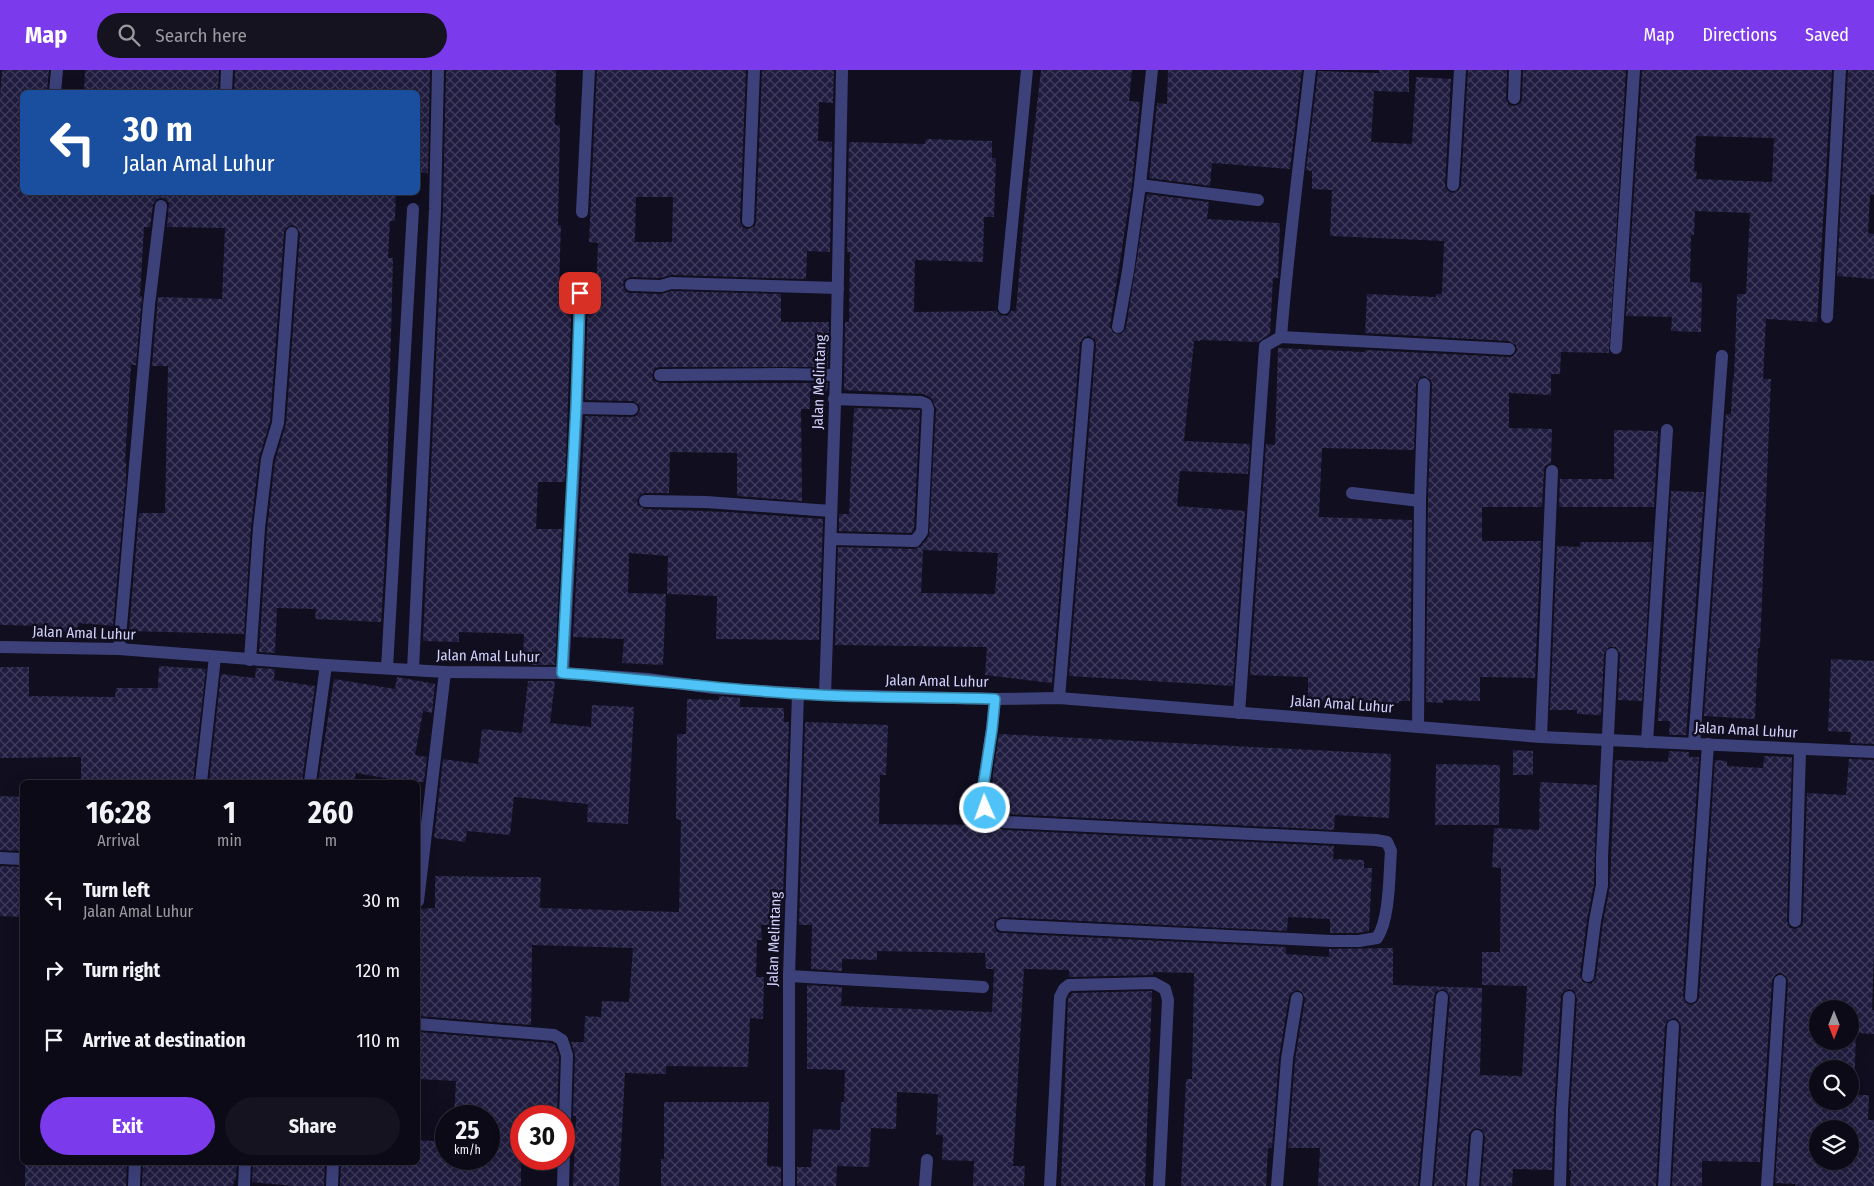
<!DOCTYPE html>
<style>
:root{--surface:#0c0a17;--page:#151320;--text:#f1f3f6;--muted:#9a9aa1;--line:#2c2b36;--accent:#7c3aed}
body{margin:0;font-family:"Fira Sans Condensed",sans-serif;background:var(--page);color:var(--text);height:100vh;display:flex;flex-direction:column;font-size:19px;white-space:nowrap}
*{box-sizing:border-box;margin:0}
p{font-size:16px;color:var(--muted)}
.icon{flex:none;width:28px;height:28px;fill:none;stroke:currentColor;stroke-width:2;stroke-linecap:round;stroke-linejoin:round}
.map{position:relative;flex:1;overflow:hidden}
.details{position:absolute;left:20px;top:710px;width:400px;height:385px;display:flex;flex-direction:column;background:var(--surface);border-radius:8px;box-shadow:0 5px 20px #0002,0 0 0 1px var(--line)}
.details>*{flex:none}
.top-card{position:absolute;left:20px;top:20px;width:400px;height:105px;border-radius:8px;box-shadow:0 5px 20px #0002,0 0 0 1px var(--line);background:#1a4fa0;color:#fff;overflow:hidden}
.needle{width:32px;rotate:180deg}
.tools{position:absolute;left:1809px;top:930px;display:grid;gap:10px}
.tools a{display:grid;place-items:center;width:50px;height:50px;border-radius:50%;background:var(--surface);box-shadow:0 5px 20px #0002,0 0 0 1px var(--line);font-size:25px}
.speed{position:absolute;left:435px;top:1035px;display:flex;gap:10px;font-size:25px;font-weight:700;text-align:center}
.speed>*{display:grid;place-content:center;width:65px;height:65px;border-radius:50%;background:var(--surface);box-shadow:0 5px 20px #0002,0 0 0 1px var(--line);line-height:1}
.speed small{font-size:12px;font-weight:400}
.speed .limit{border:8px solid #d22;background:#fff;color:#111}
.pin{position:absolute;display:grid;place-items:center;width:42px;height:42px;color:#fff;margin:-21px;border-radius:10px;box-shadow:0 2px 8px #0006}
.me{position:absolute;width:55px;margin:-28px;rotate:358deg;stroke-linejoin:round;filter:drop-shadow(0 0 4px #0008)}
.turn{display:flex;align-items:center;gap:18px;height:105px;padding:0 20px;font-size:22px}
.turn .icon{width:65px;height:65px;stroke-width:2.5}
.turn b{display:block;font-size:35px;line-height:42px}
.eta{display:flex;justify-content:space-evenly;align-items:center;height:85px;text-align:center}
.eta b{font-size:30px;font-weight:700;line-height:35px}
.action{display:flex;gap:10px;margin-top:auto;padding:10px 20px}
.action a{flex:1;height:58px;border-radius:30px;background:var(--accent);color:#fff;font-size:20px;font-weight:700;line-height:58px;text-align:center}
.action a+a{background:var(--page);color:var(--text)}
ul{padding:0;list-style:none}
li{display:flex;align-items:center;gap:15px;height:70px;padding:0 20px}
li div{flex:1}
li b{display:block;font-size:19px}
li em{font-style:normal}
header{display:flex;align-items:center;gap:30px;box-sizing:border-box;height:70px;padding:0 25px;background:var(--accent);color:#fff}
header strong{font-size:24px}
nav{display:flex;gap:28px;margin-inline-start:auto;font-size:18px}
.search{width:350px;height:45px;background:var(--page);display:flex;align-items:center;gap:12px;box-sizing:border-box;padding:0 18px;border-radius:28px;color:var(--muted);font-size:19px}
.map>svg:first-child{display:block}
</style>
<header>
<strong>Map</strong>
<div class="search"><svg class="icon" aria-label="search" viewBox="0 0 24 24"><circle cx="10" cy="10" r="6"/><path d="M15 15l6 6"/></svg>Search here</div>
<nav><a>Map</a><a>Directions</a><a>Saved</a></nav>
</header>
<div class="map">
<svg width="1874" height="1116" viewBox="0 0 1874 1116">
<defs>
<pattern id="building-cross-hatch" width="8" height="8" patternUnits="userSpaceOnUse" patternTransform="scale(1.25)"><rect width="8" height="8" fill="#201c3f"/><path d="M0 0l8 8M0 8l8-8" fill="none" stroke="#3f3c5c"/></pattern>
</defs>
<rect width="100%" height="100%" fill="#100e1f"/>
<g fill="url(#building-cross-hatch)" fill-rule="evenodd">
<polygon points="2,0 49,0 47,21 22,20 22,122 396,122 395,151 390,151 388,188 393,188 385,489 381,552 315,549 316,539 277,538 275,583 259,582 267,459 275,391 286,354 300,164 297,157 292,155 286,158 284,162 270,352 259,388 251,457 244,564 129,561 139,443 165,443 168,296 152,296 158,227 222,229 225,158 167,157 169,133 165,129 161,128 157,129 153,135 150,157 144,157 140,226 142,226 136,295 131,295 125,392 126,392 126,411 113,556 78,553 78,562 46,561 46,556 0,555 0,27"/>
<polygon points="85,0 219,0 218,22 84,22"/>
<polygon points="235,0 430,0 428,103 418,102 418,22 234,22"/>
<polygon points="446,0 556,0 555,55 560,55 558,155 561,155 559,217 575,217 572,223 565,412 538,412 536,459 562,459 555,595 530,595 530,592 523,591 524,564 459,562 459,572 423,571 443,139"/>
<path d="M 597,0 L 746,0 L 740,151 L 743,158 L 748,159 L 755,156 L 756,151 L 762,0 L 834,0 L 833,33 L 819,32 L 818,71 L 832,72 L 830,182 L 807,181 L 806,209 L 671,205 L 660,208 L 631,207 L 624,210 L 623,215 L 626,222 L 631,223 L 661,224 L 672,221 L 781,224 L 781,252 L 829,252 L 828,297 L 660,297 L 655,298 L 652,305 L 653,310 L 660,313 L 828,313 L 827,321 L 810,321 L 810,339 L 801,339 L 802,431 L 737,426 L 737,383 L 670,382 L 669,423 L 645,423 L 641,424 L 637,430 L 638,435 L 645,439 L 728,442 L 823,449 L 819,570 L 716,569 L 717,526 L 667,524 L 668,486 L 629,483 L 628,523 L 666,524 L 663,595 L 622,593 L 624,569 L 573,567 L 585,346 L 632,347 L 636,346 L 640,340 L 639,335 L 633,331 L 585,330 L 588,223 L 586,217 L 596,218 L 598,173 L 589,172 ZM 636,127 L 673,127 L 672,172 L 635,172 Z"/>
<path d="M 1041,0 L 1132,0 L 1129,31 L 1140,32 L 1132,114 L 1110,256 L 1113,263 L 1121,264 L 1126,258 L 1147,124 L 1209,132 L 1207,149 L 1280,153 L 1278,208 L 1273,208 L 1270,264 L 1258,272 L 1200,270 L 1200,271 L 1194,271 L 1184,371 L 1250,374 L 1248,404 L 1180,401 L 1177,436 L 1245,441 L 1233,616 L 1069,606 L 1096,275 L 1095,270 L 1089,266 L 1084,267 L 1080,273 L 1052,613 L 985,605 L 987,577 L 835,575 L 838,477 L 915,479 L 921,476 L 929,466 L 936,339 L 932,329 L 924,324 L 844,320 L 845,252 L 849,252 L 850,182 L 847,182 L 849,72 L 925,74 L 926,69 L 992,71 L 992,88 L 996,88 L 994,147 L 984,147 L 983,192 L 915,190 L 914,242 L 997,241 L 1000,245 L 1007,246 L 1011,241 L 1016,241 L 1024,148 ZM 923,480 L 998,483 L 995,524 L 921,523 Z"/>
<polygon points="1168,0 1302,0 1290,99 1212,93 1210,116 1149,108 1157,33 1167,34"/>
<polygon points="1379,0 1409,0 1409,22 1374,21 1371,72 1412,74 1416,7 1451,9 1445,115 1448,121 1453,123 1459,120 1461,115 1468,0 1507,0 1506,28 1509,35 1514,36 1521,33 1522,29 1523,0 1626,0 1609,283 1561,282 1560,304 1551,304 1551,325 1509,323 1509,358 1552,359 1551,393 1545,396 1544,400 1542,437 1482,437 1482,471 1541,471 1535,608 1480,607 1480,631 1443,630 1443,633 1426,632 1428,431 1432,314 1431,310 1425,306 1420,307 1416,314 1414,380 1322,378 1319,447 1412,450 1410,631 1399,631 1399,633 1372,634 1372,632 1308,631 1308,607 1250,605 1266,374 1275,375 1278,278 1365,282 1365,280 1509,287 1513,286 1517,280 1516,275 1509,271 1365,263 1367,224 1436,227 1436,224 1442,224 1444,171 1330,166 1332,120 1312,119 1312,101 1306,100 1318,1 1379,3"/>
<path d="M 1642,0 L 1832,0 L 1817,252 L 1766,249 L 1763,309 L 1771,309 L 1760,578 L 1758,578 L 1755,649 L 1704,646 L 1726,344 L 1731,344 L 1733,308 L 1734,308 L 1737,224 L 1746,224 L 1750,143 L 1695,141 L 1694,165 L 1691,165 L 1690,212 L 1702,213 L 1701,262 L 1671,261 L 1672,247 L 1626,246 ZM 1696,66 L 1774,68 L 1772,112 L 1696,109 L 1697,101 L 1694,101 Z"/>
<polygon points="1848,0 1874,0 1874,125 1870,125 1868,163 1874,164 1874,209 1837,206"/>
<polygon points="854,338 920,340 914,459 911,463 839,461 839,444 849,444"/>
<polygon points="1614,360 1658,361 1654,437 1559,437 1560,409 1614,409"/>
<polygon points="1671,421 1704,422 1686,665 1669,665 1670,651 1658,651"/>
<polygon points="1580,472 1652,472 1642,631 1618,630 1620,584 1616,577 1609,577 1604,584 1601,645 1577,644 1577,640 1550,640 1557,476 1580,477"/>
<polygon points="1831,589 1874,591 1874,674 1850,673 1851,662 1828,661"/>
<polygon points="159,596 206,599 193,712 81,712 81,687 0,688 0,597 29,597 29,626 115,627 116,618 158,618"/>
<polygon points="256,598 275,599 274,610 315,616 302,712 209,712 221,604 255,608"/>
<polygon points="397,607 435,614 432,643 423,641 415,685 427,687 424,712 408,712 356,703 354,712 318,712 334,609 395,619"/>
<polygon points="528,611 555,611 550,653 591,657 592,635 634,637 628,754 587,752 588,734 514,727 510,765 467,761 465,772 434,768 443,689 478,694 482,659 522,663"/>
<polygon points="719,626 740,628 740,637 784,638 784,652 789,652 782,855 761,855 762,870 757,870 756,907 764,907 763,949 750,948 748,997 666,996 666,1004 625,1003 619,1116 573,1116 576,1046 573,1046 575,985 571,972 584,972 585,946 601,947 602,931 629,932 633,878 532,875 531,955 418,946 418,839 435,838 435,806 512,807 541,807 540,838 679,842 681,750 676,749 677,664 686,664 687,629 719,630"/>
<path d="M 805,652 L 888,655 L 886,705 L 880,705 L 879,754 L 990,755 L 1005,760 L 1334,776 L 1333,789 L 1364,790 L 1364,798 L 1372,798 L 1369,861 L 1358,863 L 1330,863 L 1330,849 L 1288,847 L 1287,861 L 1002,847 L 995,850 L 994,855 L 997,862 L 1002,863 L 1286,877 L 1286,884 L 1329,887 L 1329,879 L 1393,878 L 1393,915 L 1482,918 L 1480,1005 L 1522,1006 L 1527,916 L 1482,915 L 1482,882 L 1500,882 L 1501,798 L 1492,797 L 1494,758 L 1539,760 L 1540,712 L 1597,715 L 1594,814 L 1587,850 L 1580,905 L 1583,912 L 1591,914 L 1596,907 L 1603,852 L 1610,816 L 1615,690 L 1668,692 L 1669,681 L 1689,682 L 1689,687 L 1699,687 L 1683,926 L 1686,933 L 1691,935 L 1697,932 L 1699,928 L 1715,690 L 1727,691 L 1727,696 L 1763,698 L 1764,686 L 1792,687 L 1787,851 L 1790,858 L 1795,859 L 1802,856 L 1803,851 L 1807,723 L 1846,725 L 1849,689 L 1874,690 L 1874,882 L 1872,940 L 1874,940 L 1874,964 L 1856,963 L 1854,1025 L 1869,1025 L 1868,1050 L 1874,1050 L 1874,1116 L 1795,1116 L 1796,1114 L 1775,1113 L 1788,912 L 1787,907 L 1781,903 L 1776,904 L 1772,910 L 1760,1092 L 1702,1091 L 1702,1116 L 1672,1116 L 1681,956 L 1678,950 L 1673,948 L 1667,951 L 1665,956 L 1656,1116 L 1570,1116 L 1571,1100 L 1569,1100 L 1570,1040 L 1577,928 L 1574,921 L 1569,919 L 1563,922 L 1561,926 L 1554,1040 L 1552,1100 L 1513,1099 L 1512,1116 L 1481,1116 L 1485,1066 L 1482,1060 L 1477,1058 L 1471,1061 L 1469,1065 L 1465,1116 L 1434,1116 L 1450,928 L 1447,921 L 1442,919 L 1436,922 L 1434,926 L 1418,1116 L 1318,1116 L 1320,1078 L 1288,1078 L 1295,990 L 1305,929 L 1302,922 L 1298,920 L 1291,923 L 1289,927 L 1279,988 L 1272,1078 L 1268,1078 L 1266,1116 L 1181,1116 L 1186,1009 L 1192,1009 L 1194,903 L 1153,902 L 1153,905 L 1069,907 L 1069,900 L 1024,899 L 1013,1096 L 1025,1096 L 1024,1116 L 973,1116 L 974,1091 L 942,1090 L 943,1065 L 936,1065 L 938,1024 L 897,1022 L 896,1059 L 871,1058 L 869,1097 L 837,1096 L 836,1116 L 797,1116 L 797,1097 L 811,1097 L 813,1059 L 840,1060 L 841,1032 L 844,1032 L 845,1000 L 807,999 L 807,915 L 842,917 L 841,936 L 992,942 L 994,899 L 986,899 L 985,883 L 877,881 L 877,890 L 842,889 L 842,901 L 811,899 L 812,855 L 799,855 ZM 1818,939 L 1850,939 L 1850,971 L 1818,971 ZM 1818,999 L 1850,999 L 1850,1031 L 1818,1031 ZM 1818,1059 L 1850,1059 L 1850,1091 L 1818,1091 Z"/>
<polygon points="999,664 1391,684 1389,748 1335,745 1334,760 1007,744 996,740 992,733 993,703"/>
<polygon points="1513,680 1533,681 1533,705 1513,705"/>
<polygon points="1436,694 1500,695 1499,755 1435,755"/>
<polygon points="0,726 22,727 22,781 0,780"/>
<polygon points="0,796 22,797 22,847 0,846"/>
<polygon points="1152,921 1145,1116 1061,1116 1068,929 1072,923"/>
<polygon points="418,962 551,973 555,975 559,986 557,1046 521,1046 521,1116 340,1116 341,1092 418,1092 418,1070 446,1072 446,1089 489,1089 489,1046 454,1046 456,1011 418,1009"/>
<polygon points="664,1032 769,1032 767,1096 781,1097 781,1116 661,1116 661,1089 664,1089"/>
<polygon points="25,1092 127,1092 126,1116 25,1116"/>
<polygon points="143,1092 237,1092 236,1110 234,1110 233,1116 142,1116"/>
<polygon points="253,1092 325,1092 324,1116 293,1116 252,1112"/>
</g>
<g fill="none" stroke-linecap="round" stroke-linejoin="round">
<g stroke="#3d417a" stroke-width="12">
<polyline points="55,22 57,0"/>
<polyline points="226,22 227,0"/>
<polyline points="1514,28 1515,0"/>
<polyline points="1140,115 1152,0"/>
<polyline points="1453,115 1460,0"/>
<polyline points="582,142 589,0"/>
<polyline points="748,151 754,0"/>
<polyline points="631,215 661,216 671,213 838,218"/>
<polyline points="1004,238 1027,0"/>
<polyline points="1827,247 1840,0"/>
<polyline points="1118,257 1128,201 1140,115 1258,130"/>
<path d="M 1281,267 C 1288,178 1300,89 1310,0"/>
<polyline points="1616,278 1634,0"/>
<polyline points="660,305 781,304 836,305"/>
<polyline points="577,338 632,339"/>
<polyline points="1352,423 1420,431"/>
<polyline points="645,431 706,432 831,441"/>
<polyline points="831,469 915,471 922,462 928,339 926,334 921,332 834,329"/>
<polyline points="0,577 119,579 326,595 445,602 563,603 648,609 714,618 825,625 995,629 1059,628 1541,667 1874,682"/>
<polyline points="119,579 149,235 161,136"/>
<polyline points="250,590 259,458 267,389 278,353 292,163"/>
<polyline points="387,598 413,139"/>
<polyline points="413,600 435,139 438,0"/>
<polyline points="563,603 577,338 580,223"/>
<polyline points="825,625 836,305 842,0"/>
<polyline points="1059,628 1088,274"/>
<path d="M 995,629 L 992,659 L 982,724 L 985,738 L 991,747 L 1005,752 L 1376,770 L 1387,772 L 1391,781 C 1389,805 1390,849 1377,868 L 1359,871 L 1331,871 L 1002,855"/>
<polyline points="1239,643 1265,276 1281,267 1509,279"/>
<polyline points="1418,657 1420,431 1424,314"/>
<polyline points="1541,667 1552,401"/>
<polyline points="1647,672 1667,360"/>
<polyline points="1694,674 1722,286"/>
<polyline points="201,712 215,587"/>
<polyline points="310,712 326,595"/>
<polyline points="0,788 22,789"/>
<polyline points="418,831 445,602"/>
<polyline points="1795,851 1800,680"/>
<polyline points="789,906 983,917"/>
<polyline points="1588,906 1595,851 1602,815 1602,787 1612,584"/>
<polyline points="1691,927 1708,674"/>
<polyline points="418,954 554,965 562,970 567,985 563,1116"/>
<polyline points="134,1116 135,1092"/>
<polyline points="244,1116 245,1092"/>
<polyline points="332,1116 333,1092"/>
<polyline points="789,1116 789,906 798,623"/>
<polyline points="925,1116 927,1090"/>
<polyline points="1050,1116 1060,927 1064,919 1069,915 1154,913 1165,919 1168,930 1159,1116"/>
<polyline points="1277,1116 1287,989 1297,928"/>
<polyline points="1426,1116 1442,927"/>
<polyline points="1473,1116 1477,1066"/>
<polyline points="1560,1116 1562,1040 1569,927"/>
<polyline points="1664,1116 1673,956"/>
<polyline points="1767,1116 1780,911"/>
</g>
</g>
<g fill="none" stroke-linecap="round" stroke-linejoin="round">
<defs>
<path id="route" d="M 580,223 L 576,338 L 562,603 C 642,609 721,619 801,624 C 865,628 930,627 995,629 L 992,659 L 982,724 L 985,738"/>
</defs>
<use href="#route" stroke="#337fa1" stroke-width="12"/>
<use href="#route" stroke="#4fc3f7" stroke-width="9"/>
</g>
<g text-anchor="middle" stroke-width="5" stroke-linejoin="round" paint-order="stroke">
<g font-size="15" fill="#d1d0fb" stroke="#100e1f">
<text transform="translate(819 312) rotate(-88)" y="5">Jalan Melintang</text>
<text transform="translate(84 563) rotate(2)" y="5">Jalan Amal Luhur</text>
<text transform="translate(488 586) rotate(1)" y="5">Jalan Amal Luhur</text>
<text transform="translate(937 611) rotate(1)" y="5">Jalan Amal Luhur</text>
<text transform="translate(1342 634) rotate(4)" y="5">Jalan Amal Luhur</text>
<text transform="translate(1746 660) rotate(3)" y="5">Jalan Amal Luhur</text>
<text transform="translate(774 869) rotate(-88)" y="5">Jalan Melintang</text>
</g>
</g>
</svg>
<div class="tools">
<a><svg class="needle" viewBox="-14 -14 28 28"><path d="M0-13l5 13h-10z" fill="#e53935"/><path d="M0 13l5-13h-10z" fill="#9a9aa1"/></svg></a>
<a><svg class="icon" aria-label="search" viewBox="0 0 24 24"><circle cx="10" cy="10" r="6"/><path d="M15 15l6 6"/></svg></a>
<a><svg class="icon" aria-label="layers" viewBox="0 0 24 24"><path d="M12 4l9 5-9 5-9-5zM3 14l9 5 9-5"/></svg></a>
</div>
<div class="speed"><div>25<small>km/h</small></div><div class="limit">30</div></div>
<div class="pin" style="left:580px;top:223px;background:#d93025"><svg class="icon" aria-label="arrive" viewBox="0 0 24 24"><path d="M6 21V4h12l-3 4 3 4H6"/></svg></div>
<svg class="me" style="left:985px;top:738px" viewBox="-20 -20 40 40"><circle r="17" fill="#4fc3f7" stroke="#fff" stroke-width="3"/><path d="M0-11L8 9 0 5-8 9z" fill="#fff"/></svg>
<div class="top-card">
<div class="turn"><svg class="icon" aria-label="left" viewBox="0 0 24 24"><path d="M17 20v-9H6M10 6l-5 5 5 5"/></svg><div><b>30 m</b>Jalan Amal Luhur</div></div>
</div>
<section class="details">
<div class="eta">
<div><b>16:28</b><p>Arrival</p></div>
<div><b>1</b><p>min</p></div>
<div><b>260</b><p>m</p></div>
</div>
<ul>
<li><svg class="icon" aria-label="left" viewBox="0 0 24 24"><path d="M17 20v-9H6M10 6l-5 5 5 5"/></svg><div><b>Turn left</b><p>Jalan Amal Luhur</p></div><em>30 m</em></li>
<li><svg class="icon" aria-label="right" viewBox="0 0 24 24"><path d="M7 20v-9h11M14 6l5 5-5 5"/></svg><div><b>Turn right</b></div><em>120 m</em></li>
<li><svg class="icon" aria-label="arrive" viewBox="0 0 24 24"><path d="M6 21V4h12l-3 4 3 4H6"/></svg><div><b>Arrive at destination</b></div><em>110 m</em></li>
</ul>
<div class="action"><a>Exit</a><a>Share</a></div>
</section>
</div>
